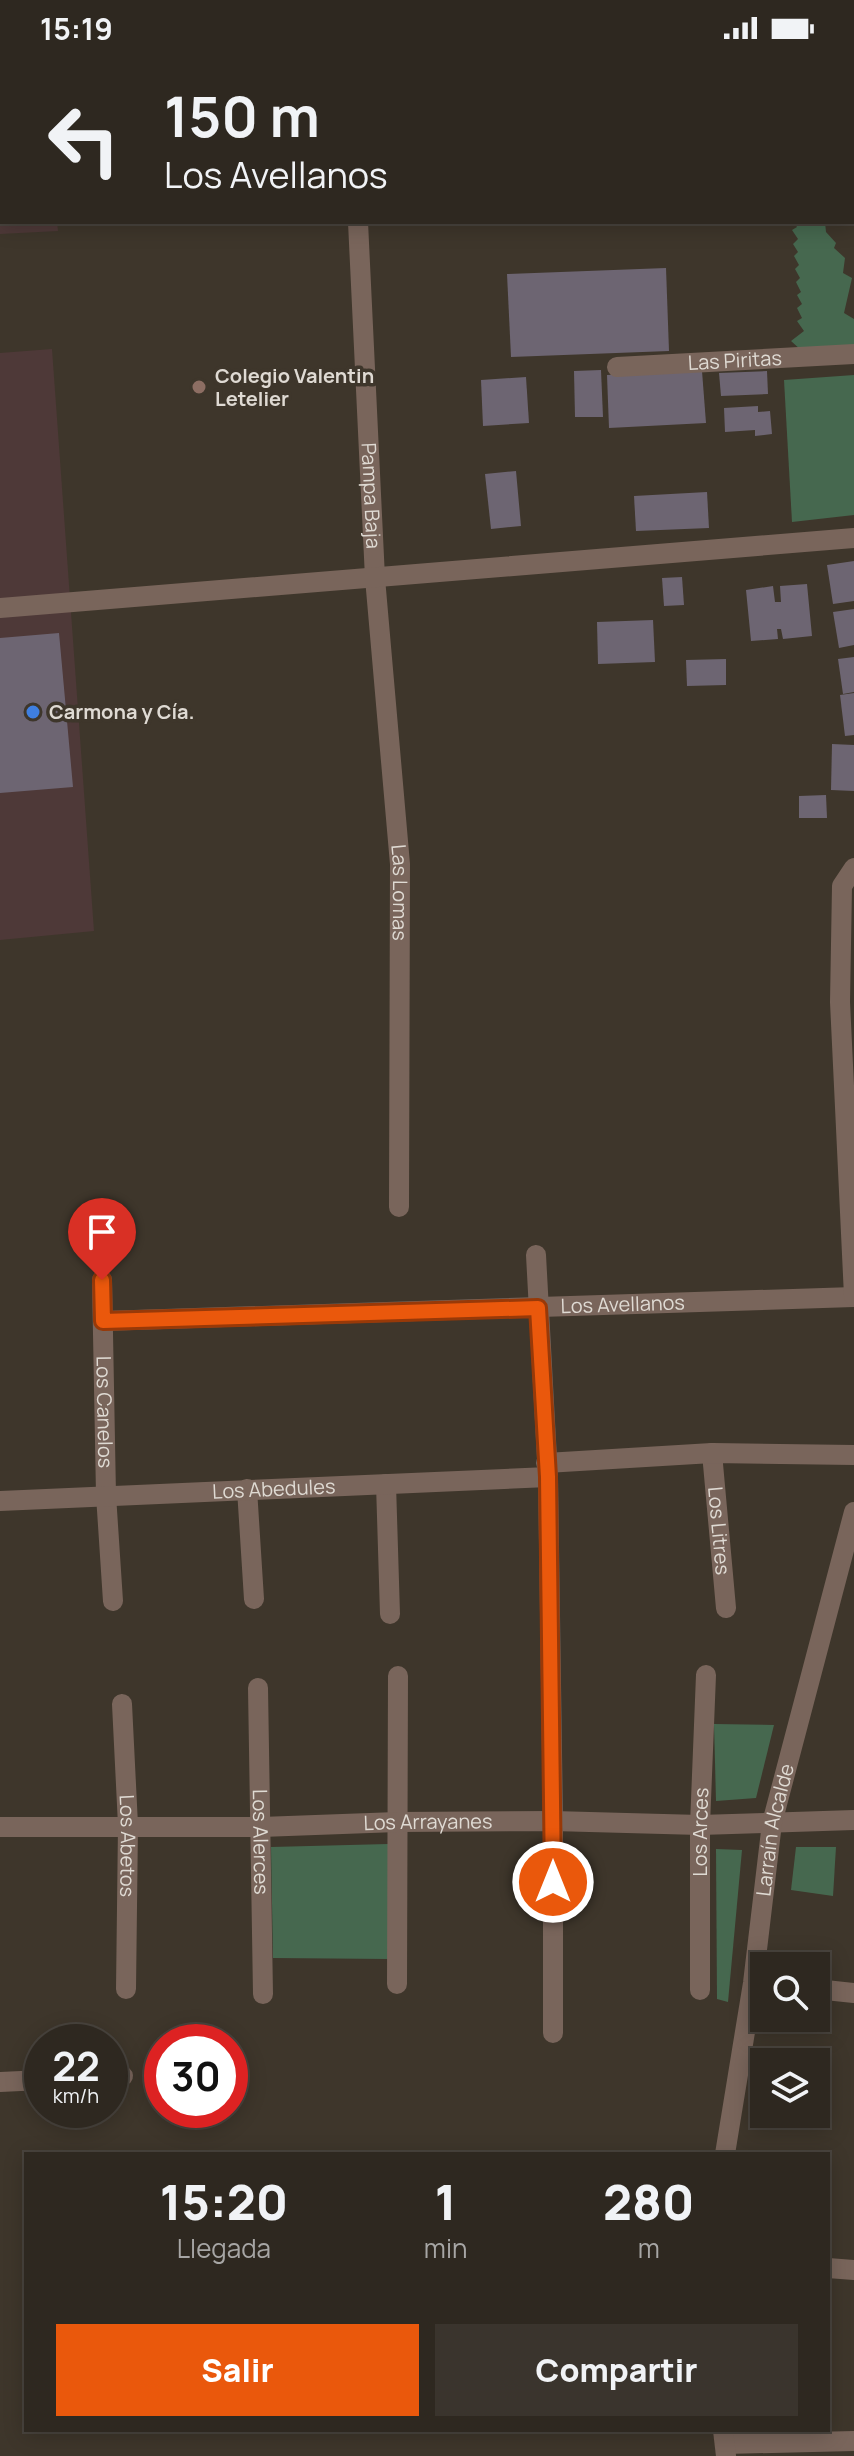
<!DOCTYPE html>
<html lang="es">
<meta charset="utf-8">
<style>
:root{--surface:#2e2820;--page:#3a342d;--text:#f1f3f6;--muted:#a7a6a5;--line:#49443e;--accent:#ea580c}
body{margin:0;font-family:Manrope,sans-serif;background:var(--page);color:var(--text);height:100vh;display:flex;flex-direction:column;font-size:30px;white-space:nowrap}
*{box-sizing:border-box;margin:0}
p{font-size:26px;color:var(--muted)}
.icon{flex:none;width:44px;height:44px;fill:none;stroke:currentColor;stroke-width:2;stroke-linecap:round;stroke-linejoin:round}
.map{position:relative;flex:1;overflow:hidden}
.panel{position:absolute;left:24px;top:2096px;width:806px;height:280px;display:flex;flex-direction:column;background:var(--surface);border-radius:0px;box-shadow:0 4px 20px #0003,0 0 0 2px var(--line)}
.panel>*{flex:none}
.top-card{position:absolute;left:0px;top:0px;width:854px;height:168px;box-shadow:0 4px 20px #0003,0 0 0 2px var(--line);background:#2e2820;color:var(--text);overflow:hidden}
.tools{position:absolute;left:750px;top:1896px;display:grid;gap:16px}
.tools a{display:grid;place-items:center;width:80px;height:80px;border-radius:0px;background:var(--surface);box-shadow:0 4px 20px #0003,0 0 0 2px var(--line);font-size:40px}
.speed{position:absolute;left:24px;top:1968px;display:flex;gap:16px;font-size:40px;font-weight:700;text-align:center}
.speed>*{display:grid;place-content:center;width:104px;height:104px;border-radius:50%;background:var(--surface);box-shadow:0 4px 20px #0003,0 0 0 2px var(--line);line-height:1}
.speed small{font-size:20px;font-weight:400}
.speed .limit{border:12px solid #d22;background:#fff;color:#111}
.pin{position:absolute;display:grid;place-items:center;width:68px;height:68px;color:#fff;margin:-82px -34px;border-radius:50% 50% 50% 0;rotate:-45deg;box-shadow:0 0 8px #0007}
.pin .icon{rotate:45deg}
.me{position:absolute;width:88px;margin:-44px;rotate:0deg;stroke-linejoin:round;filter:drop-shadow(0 0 6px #0008)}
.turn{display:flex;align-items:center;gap:28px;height:168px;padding:0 32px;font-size:36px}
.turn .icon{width:104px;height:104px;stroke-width:2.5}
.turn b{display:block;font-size:56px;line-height:68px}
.eta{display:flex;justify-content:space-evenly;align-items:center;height:136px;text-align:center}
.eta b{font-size:48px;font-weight:800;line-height:56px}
.button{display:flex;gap:16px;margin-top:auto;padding:16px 32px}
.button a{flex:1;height:92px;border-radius:0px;background:var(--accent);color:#fff;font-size:32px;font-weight:800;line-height:92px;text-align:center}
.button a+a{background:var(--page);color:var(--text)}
.status{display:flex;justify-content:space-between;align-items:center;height:56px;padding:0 40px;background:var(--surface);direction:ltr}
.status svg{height:22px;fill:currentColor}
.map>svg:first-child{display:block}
</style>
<div class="status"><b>15:19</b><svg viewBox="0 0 49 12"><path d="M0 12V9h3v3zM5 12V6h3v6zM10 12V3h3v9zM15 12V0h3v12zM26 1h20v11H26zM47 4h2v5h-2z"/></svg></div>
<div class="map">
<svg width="854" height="2400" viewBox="0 0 854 2400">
<rect width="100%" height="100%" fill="#3e362b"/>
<g fill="#4e3938">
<polygon points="0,0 39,2 2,2 2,166 57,166 58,175 0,178"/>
<polygon points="52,293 94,875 0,884 0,297"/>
</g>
<g fill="#46684f">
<polygon points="794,166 825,166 826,176 836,187 834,192 845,202 843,217 852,222 844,257 854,263 854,288 850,292 801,294 791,285 804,275 797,265 802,262 797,252 802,248 797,239 801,236 796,226 800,222 795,213 799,209 794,200 798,196 793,188 798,183 792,174 797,171"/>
<polygon points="854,319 854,459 792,466 784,324"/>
<polygon points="714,1668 774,1669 756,1742 716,1745"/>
<polygon points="388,1788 389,1903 273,1902 271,1791"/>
<polygon points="796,1791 836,1791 833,1840 791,1834"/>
<polygon points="716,1793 742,1794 728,1946 717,1943"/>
</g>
<g fill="#6d6572">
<polygon points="666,212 669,295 511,301 507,218"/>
<polygon points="601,314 603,361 575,361 574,315"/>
<polygon points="702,315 706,367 609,372 607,319"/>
<polygon points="767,315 768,338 721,340 719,317"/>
<polygon points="526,321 529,367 483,370 481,324"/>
<polygon points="758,350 758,356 770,355 772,378 755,380 755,374 725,376 724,352"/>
<polygon points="516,415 521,470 491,473 485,418"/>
<polygon points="707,436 709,472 636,475 634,440"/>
<polygon points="854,505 854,545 833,548 827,509"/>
<polygon points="682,521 684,549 664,550 662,522"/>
<polygon points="807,528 812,580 783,583 781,573 777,573 778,583 751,585 746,534 773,530 775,546 781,546 780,530"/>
<polygon points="854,553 854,589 839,592 833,556"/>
<polygon points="653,564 655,606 598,608 597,566"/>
<polygon points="59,577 73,731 0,737 0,582"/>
<polygon points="854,601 854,636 843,638 838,603"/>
<polygon points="726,603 726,629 687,630 686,604"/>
<polygon points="854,637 854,679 845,680 840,639"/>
<polygon points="832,688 854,689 854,735 831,734"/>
<polygon points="826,739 827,762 799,762 799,740"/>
</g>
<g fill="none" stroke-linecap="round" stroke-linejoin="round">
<g stroke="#79655b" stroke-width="20">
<polyline points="350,0 350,2"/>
<path id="s1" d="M 358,166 L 375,522 L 400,808 L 399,1151"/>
<path id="s2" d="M 617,311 L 854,298"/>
<polyline points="0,552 854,482"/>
<polyline points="536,1199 548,1421 553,1765 553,1977"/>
<path id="s3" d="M 102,1224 L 106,1439 L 113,1545"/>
<path id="s4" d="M 103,1265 L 854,1241"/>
<path id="s5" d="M 712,1397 L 726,1552"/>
<polyline points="546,1407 712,1397 854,1399"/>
<polyline points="386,1428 390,1558"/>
<polyline points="247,1433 254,1543"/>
<path id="s6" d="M 0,1445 L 548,1421"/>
<path id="s7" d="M 258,1632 L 263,1938"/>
<path id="s8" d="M 122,1648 L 128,1769 L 126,1933"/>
<polyline points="397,1928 398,1620"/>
<polyline points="816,1933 854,1937"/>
<path id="s9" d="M 700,1934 L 700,1769 L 706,1619"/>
<polyline points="110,2021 123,2020"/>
<polyline points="0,2026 42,2024"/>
<polyline points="828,2212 854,2214"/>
<polyline points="725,2388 854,2385"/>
</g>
<g stroke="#79655b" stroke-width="20">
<polyline points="854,812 842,830 840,946 854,1240"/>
<path id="s10" d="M 0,1771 L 261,1771 L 397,1766 L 553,1765 L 700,1769 L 854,1764"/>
<path id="s11" d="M 725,2098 L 753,1927 L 772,1767 L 854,1456"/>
<polyline points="723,2374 726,2400"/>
</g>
</g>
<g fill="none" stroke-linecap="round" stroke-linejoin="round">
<defs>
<polyline id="route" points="102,1224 103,1265 538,1252 548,1421 553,1826"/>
</defs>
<use href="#route" stroke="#983908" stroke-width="20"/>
<use href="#route" stroke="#ea580c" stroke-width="14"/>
</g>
<circle fill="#8d6e63" stroke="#3e362b" stroke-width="3" cx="199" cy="331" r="8"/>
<circle fill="#3f7fe0" stroke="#3e362b" stroke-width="3" cx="33" cy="656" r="8"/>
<g text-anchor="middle" stroke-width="7" stroke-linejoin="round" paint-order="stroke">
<g font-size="20" fill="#dfdad3" stroke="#3e362b">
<text dy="7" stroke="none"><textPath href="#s2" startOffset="118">Las Piritas</textPath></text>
<text dy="7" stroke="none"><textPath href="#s1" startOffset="274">Pampa Baja</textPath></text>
<text dy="7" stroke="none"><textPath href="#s1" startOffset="672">Las Lomas</textPath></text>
<text dy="7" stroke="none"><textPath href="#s4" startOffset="520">Los Avellanos</textPath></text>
<text dy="7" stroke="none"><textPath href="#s3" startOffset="132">Los Canelos</textPath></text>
<text dy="7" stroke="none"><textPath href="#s6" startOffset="274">Los Abedules</textPath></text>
<text dy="7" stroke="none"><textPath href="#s5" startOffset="78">Los Litres</textPath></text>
<text dy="7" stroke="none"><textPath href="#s10" startOffset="428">Los Arrayanes</textPath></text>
<text dy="7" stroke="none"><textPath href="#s11" startOffset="328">Larraín Alcalde</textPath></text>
<text dy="7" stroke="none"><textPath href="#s9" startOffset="158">Los Arces</textPath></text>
<text dy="7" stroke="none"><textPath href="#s7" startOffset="154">Los Alerces</textPath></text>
<text dy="7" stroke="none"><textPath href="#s8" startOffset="142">Los Abetos</textPath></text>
</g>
<g font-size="20" font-weight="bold" fill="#dfdad3" stroke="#3e362b" text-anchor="start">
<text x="215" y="327">Colegio Valentin<tspan x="215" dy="23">Letelier</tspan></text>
<text x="49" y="663">Carmona y Cía.</text>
</g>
</g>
</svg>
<div class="tools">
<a><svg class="icon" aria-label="search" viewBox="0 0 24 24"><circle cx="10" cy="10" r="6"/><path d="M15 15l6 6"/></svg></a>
<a><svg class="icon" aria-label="layers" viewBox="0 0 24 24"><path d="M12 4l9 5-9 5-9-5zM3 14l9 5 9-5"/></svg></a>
</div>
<div class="speed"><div>22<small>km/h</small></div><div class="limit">30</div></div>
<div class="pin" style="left:102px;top:1224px;background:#d93025"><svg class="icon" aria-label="arrive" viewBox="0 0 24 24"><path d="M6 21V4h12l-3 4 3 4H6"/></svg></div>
<svg class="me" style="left:553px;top:1826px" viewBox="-20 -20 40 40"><circle r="17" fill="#ea580c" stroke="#fff" stroke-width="3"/><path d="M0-11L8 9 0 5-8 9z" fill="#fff"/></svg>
<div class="top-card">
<div class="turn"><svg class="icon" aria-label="left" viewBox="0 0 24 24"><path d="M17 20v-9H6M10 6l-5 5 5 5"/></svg><div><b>150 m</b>Los Avellanos</div></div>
</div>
<section class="panel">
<div class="eta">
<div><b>15:20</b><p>Llegada</p></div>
<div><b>1</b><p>min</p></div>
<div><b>280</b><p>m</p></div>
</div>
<div class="button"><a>Salir</a><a>Compartir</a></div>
</section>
</div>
